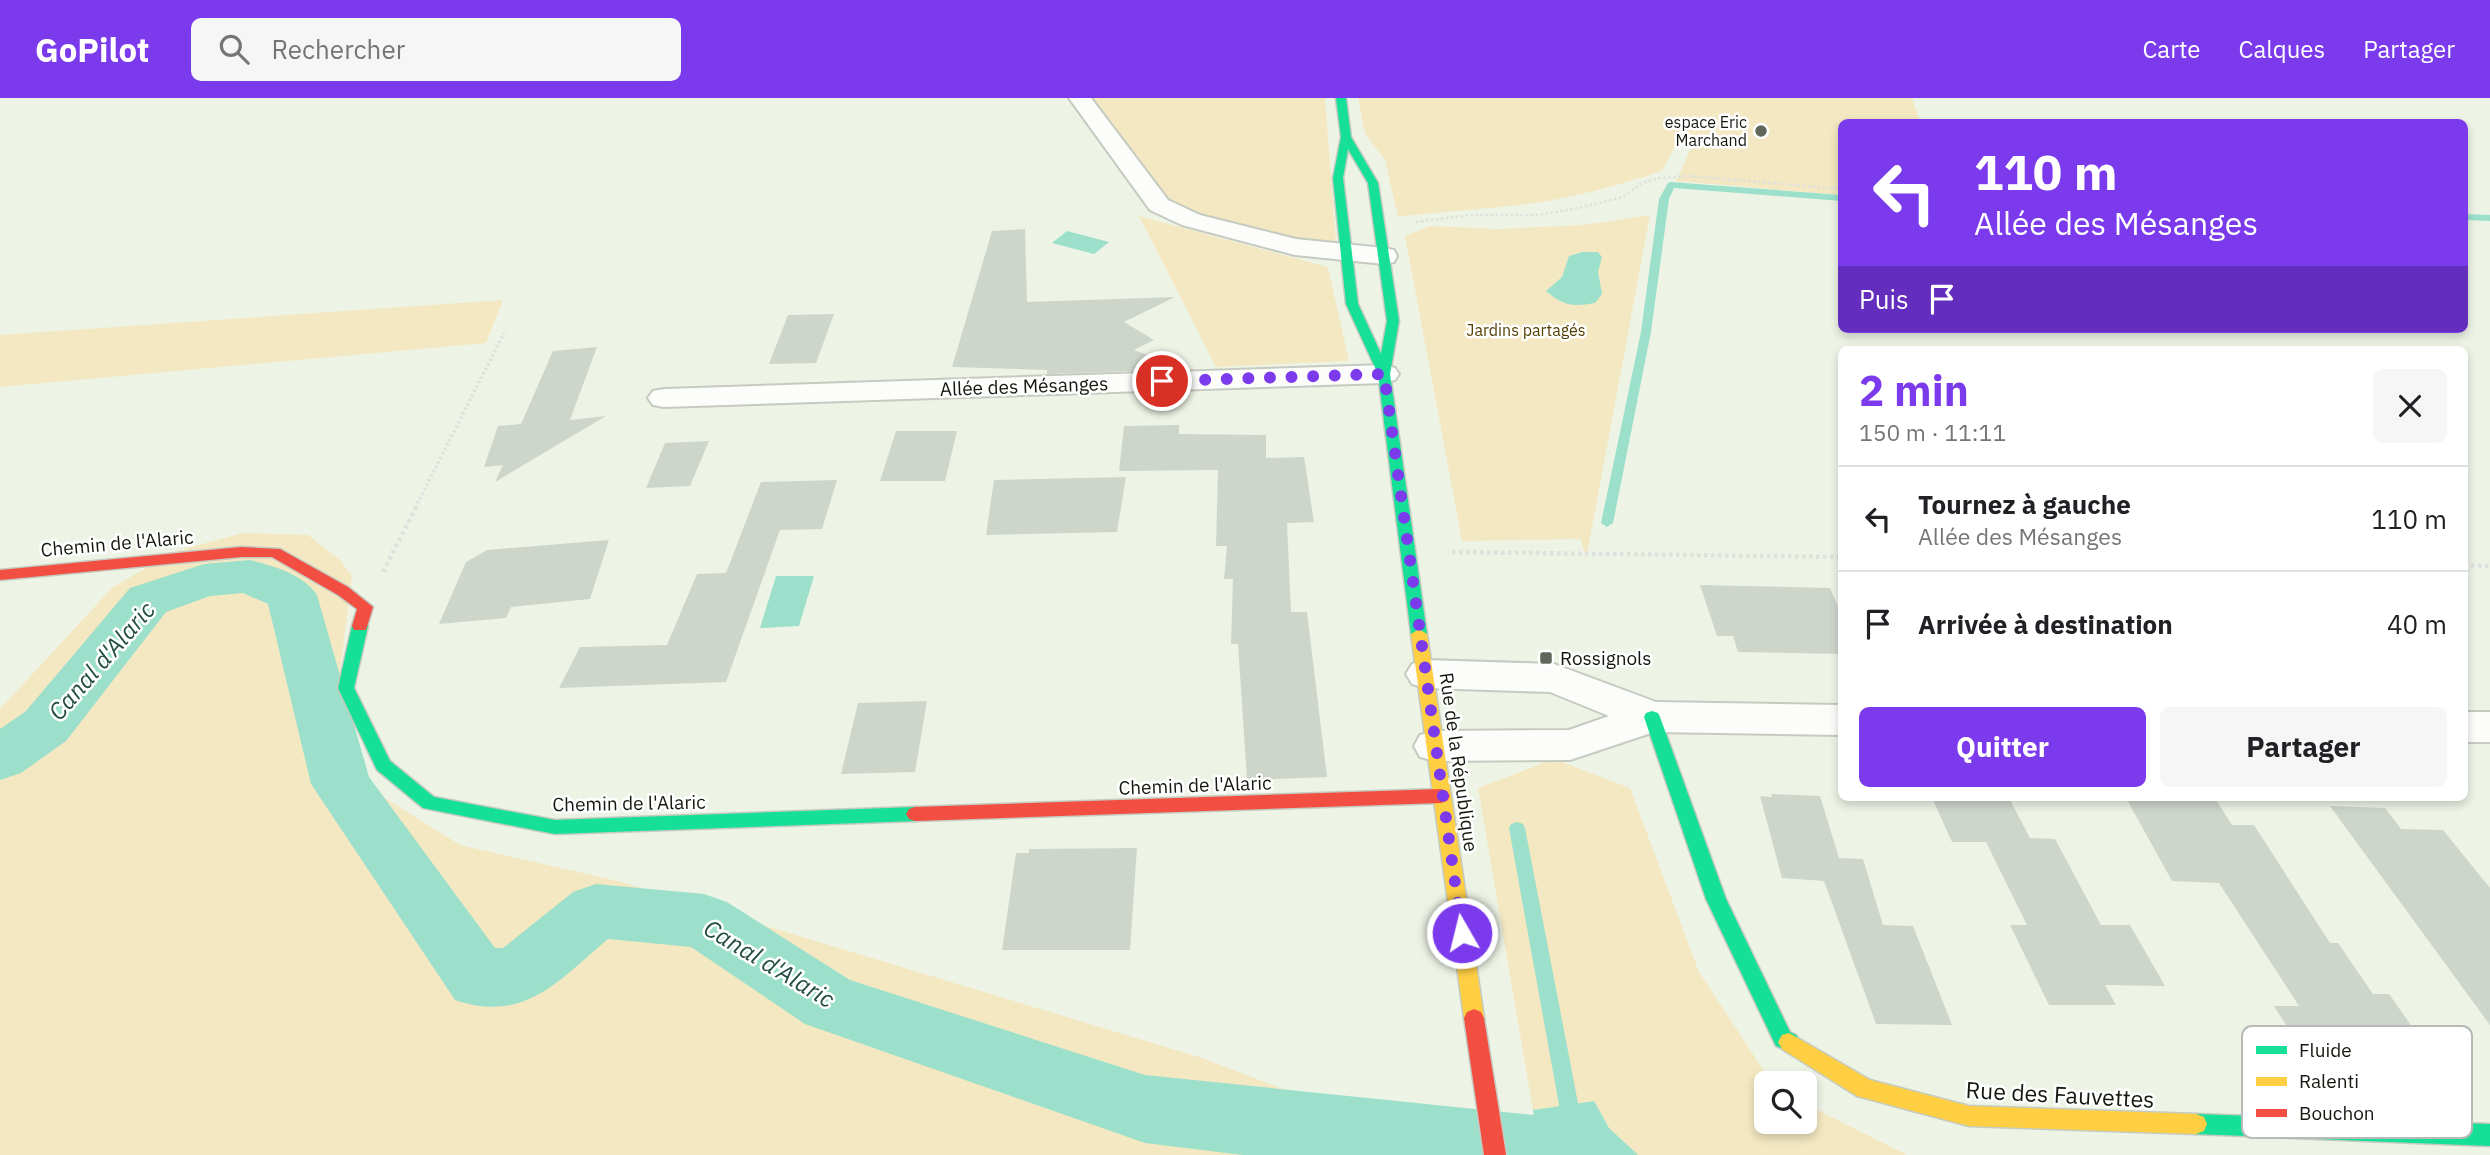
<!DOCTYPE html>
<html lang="fr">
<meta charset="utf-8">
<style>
:root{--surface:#fff;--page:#f6f6f6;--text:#202124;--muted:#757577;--line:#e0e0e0;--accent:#7c3aed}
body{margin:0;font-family:"IBM Plex Sans",sans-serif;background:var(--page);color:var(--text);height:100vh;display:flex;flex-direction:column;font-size:26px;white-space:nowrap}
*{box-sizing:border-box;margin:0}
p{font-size:23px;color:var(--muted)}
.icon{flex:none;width:38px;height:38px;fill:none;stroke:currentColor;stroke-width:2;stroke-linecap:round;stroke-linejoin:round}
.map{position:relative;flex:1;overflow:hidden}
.details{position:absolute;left:1838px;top:248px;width:630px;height:455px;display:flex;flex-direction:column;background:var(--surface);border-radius:10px;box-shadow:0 4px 10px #0003}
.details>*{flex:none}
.top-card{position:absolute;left:1838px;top:21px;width:630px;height:214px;border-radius:10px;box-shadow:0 4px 10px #0003;background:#7c3aed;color:#fff;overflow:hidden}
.fabs{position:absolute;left:1754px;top:973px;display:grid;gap:14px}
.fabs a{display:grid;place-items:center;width:63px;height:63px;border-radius:10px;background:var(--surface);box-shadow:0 4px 10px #0003;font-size:35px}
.pin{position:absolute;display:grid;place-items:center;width:60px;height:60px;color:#fff;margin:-30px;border:4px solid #fff;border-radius:50%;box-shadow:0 2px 7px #0007}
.me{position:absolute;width:77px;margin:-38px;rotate:352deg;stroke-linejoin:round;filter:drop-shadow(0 0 5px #0008)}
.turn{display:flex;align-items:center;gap:24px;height:147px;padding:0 21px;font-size:32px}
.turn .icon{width:91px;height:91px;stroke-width:2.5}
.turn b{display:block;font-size:49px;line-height:60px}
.then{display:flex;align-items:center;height:66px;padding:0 21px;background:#0003;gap:14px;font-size:26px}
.round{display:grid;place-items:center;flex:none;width:74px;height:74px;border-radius:10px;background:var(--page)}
.headline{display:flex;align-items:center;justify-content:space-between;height:119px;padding:0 21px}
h1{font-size:42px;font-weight:800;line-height:52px;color:var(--accent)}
.button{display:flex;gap:14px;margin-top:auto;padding:14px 21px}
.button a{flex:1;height:80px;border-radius:10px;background:var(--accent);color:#fff;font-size:28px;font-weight:800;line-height:80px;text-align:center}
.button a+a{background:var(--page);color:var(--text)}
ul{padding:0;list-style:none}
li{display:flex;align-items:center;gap:21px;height:105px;padding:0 21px;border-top:2px solid var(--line)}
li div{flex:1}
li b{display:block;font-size:26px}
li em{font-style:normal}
header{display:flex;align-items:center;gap:42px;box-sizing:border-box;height:98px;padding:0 35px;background:var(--accent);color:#fff}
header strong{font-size:33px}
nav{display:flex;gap:38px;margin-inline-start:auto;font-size:24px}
.search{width:490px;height:63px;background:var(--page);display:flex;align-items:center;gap:18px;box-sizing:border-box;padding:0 24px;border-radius:10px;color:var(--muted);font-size:26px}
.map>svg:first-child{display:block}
</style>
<header>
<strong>GoPilot</strong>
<div class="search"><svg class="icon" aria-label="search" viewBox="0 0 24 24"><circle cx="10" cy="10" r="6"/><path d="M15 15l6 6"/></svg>Rechercher</div>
<nav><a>Carte</a><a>Calques</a><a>Partager</a></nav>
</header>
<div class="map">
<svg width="2490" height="1057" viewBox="0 0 2490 1057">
<rect width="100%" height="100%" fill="#edf4e6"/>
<g fill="#f4e8c2">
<polygon points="1093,0 1325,0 1336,143 1303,141 1187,114 1166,100"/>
<path d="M 1358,0 L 1912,0 L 1920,24 L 1841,24 L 1841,97 L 1676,83 L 1694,44 L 1679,41 L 1662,73 C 1613,89 1563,103 1510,108 C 1473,112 1435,114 1398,119 L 1385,62 L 1365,36 Z"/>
<polygon points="1650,117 1586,462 1581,441 1462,443 1405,138 1430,128 1497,131 1584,127"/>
<polygon points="1139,118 1328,169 1349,263 1216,269"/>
<polygon points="503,202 486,245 0,289 0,237"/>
<polygon points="243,435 308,437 340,462 352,478 337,598 337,644 385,700 460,747 618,783 1202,960 1346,1015 1331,1033 1336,1057 0,1057 0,611 112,490 173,454"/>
<polygon points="1554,661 1630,690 1699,874 1772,985 1766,985 1766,1024 1804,1024 1804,1005 1907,1057 1638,1057 1609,1030 1594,1003 1533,1012 1478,690"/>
</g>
<g fill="#9ce0cb">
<polygon points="1067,133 1109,144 1094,156 1052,145"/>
<path d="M 1582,154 L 1598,154 L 1602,159 L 1598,174 L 1602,196 L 1595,205 C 1573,209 1563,208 1546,193 L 1562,179 L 1569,158 Z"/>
<polygon points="776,478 814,478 799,528 760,530"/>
<polygon points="1594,1003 1609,1030 1638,1057 1540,1057 1533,1012"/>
<polygon points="1437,1014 1444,1057 1336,1057 1331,1033 1346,1015"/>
</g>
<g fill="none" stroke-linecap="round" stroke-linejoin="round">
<g fill="#9ce0cb" fill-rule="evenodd">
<polygon points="1671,84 1841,97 1841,103 1674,90 1669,101 1651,234 1613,425 1607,429 1601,425 1641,234 1659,101 1668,85"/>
<polygon points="2464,116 2490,117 2490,123 2464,122"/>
<polygon points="1517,724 1523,726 1525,730 1588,1057 1568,1057 1509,730 1511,726"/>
</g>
<path fill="#9ce0cb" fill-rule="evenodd" d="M 250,462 C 273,468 303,476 317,497 L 369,679 L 495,850 L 503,850 L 573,794 L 596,786 L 704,796 L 727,804 L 850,882 L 1145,977 L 1572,1021 L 1599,1032 L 1609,1057 L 1243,1057 L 1145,1045 L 805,926 L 691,849 L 608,841 C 559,882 525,926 455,902 L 311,686 L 268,506 L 243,495 L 210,498 L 166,514 L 66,643 L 21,675 L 0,682 L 0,631 L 26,613 L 130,490 L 204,466 Z"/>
</g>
<g fill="#ced6cc">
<polygon points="1025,131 1027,204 1175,199 1124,224 1154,242 1134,252 1186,271 1047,276 1047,272 952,269 992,133"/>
<polygon points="834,216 816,265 769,266 788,217"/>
<polygon points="597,249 570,322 606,318 495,384 503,367 484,369 498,328 521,326 553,253"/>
<polygon points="1179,327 1179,336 1266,337 1266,360 1304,359 1314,424 1287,425 1291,514 1307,514 1327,679 1247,682 1238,546 1231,546 1233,481 1224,481 1227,448 1216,448 1218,372 1119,373 1124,328"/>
<polygon points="896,333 957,333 945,383 880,383"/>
<polygon points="709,343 690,388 646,390 665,345"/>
<polygon points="1126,379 1117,434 986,437 994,382"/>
<polygon points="837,382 822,431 780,432 726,584 559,590 580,549 667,547 697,476 726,475 761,384"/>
<polygon points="609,442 590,501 511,509 506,520 439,526 466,464 487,452"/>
<polygon points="1700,487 1830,490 1841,515 1841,556 1738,554 1733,538 1717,538"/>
<polygon points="927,603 915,674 841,676 858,605"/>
<polygon points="1771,696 1820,698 1839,760 1863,761 1883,827 1913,828 1952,927 1876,926 1824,783 1782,780 1760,698 1772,699"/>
<polygon points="1932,700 2009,700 2030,740 2055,741 2101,827 2130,827 2165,888 2105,887 2116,907 2049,907 2010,827 2027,827 1986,744 1952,744"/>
<polygon points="2126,700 2215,700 2232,727 2254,727 2330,845 2338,845 2373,896 2389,896 2432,957 2304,956 2274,908 2299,908 2219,785 2172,783"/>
<polygon points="2330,708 2385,710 2401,731 2443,732 2490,790 2490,927"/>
<polygon points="1137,750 1130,852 1002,852 1016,755 1029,755 1029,751"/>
</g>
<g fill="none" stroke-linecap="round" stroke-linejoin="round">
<defs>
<g id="street">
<polygon points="1069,0 1091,0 1168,102 1200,117 1296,141 1384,150 1394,152 1397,158 1394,164 1384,166 1295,157 1182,127 1150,112"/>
<polygon points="1384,267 1395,270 1399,276 1395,282 1384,285 664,309 653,307 648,300 653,293 664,291"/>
<polygon points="1426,562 1554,566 1656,604 1841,607 1841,637 1654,634 1570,662 1435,663 1420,659 1414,648 1420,637 1435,633 1569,632 1609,618 1550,594 1426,590 1412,586 1406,576 1412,566"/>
<rect x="2464" y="614" width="26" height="30"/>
</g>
<g id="fast">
<path d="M 1336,0 L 1346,0 L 1351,39 L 1378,85 L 1399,223 L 1390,276 L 1427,536 L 1419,541 L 1411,536 L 1378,276 L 1346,206 L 1333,80 L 1341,39 ZM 1348,51 L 1368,85 L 1387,223 L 1381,256 L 1358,206 L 1343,80 Z"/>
<polygon points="360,523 368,528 354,590 390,663 434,699 555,722 915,709 921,711 924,716 921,721 915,723 555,736 423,710 377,672 338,590 352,528"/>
<polygon points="1652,613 1658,615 1660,619 1726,801 1790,934 1796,937 1800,944 1796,951 1789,953 1776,948 1706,801 1644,619 1646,615"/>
<polygon points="2196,1016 2490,1026 2490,1048 2196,1036 2188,1033 2185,1026 2188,1019"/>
</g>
<g id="slow">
<polygon points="1419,531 1427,536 1484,920 1481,926 1474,929 1467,926 1464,920 1411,536"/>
<polygon points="1789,935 1870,982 1969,1008 2196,1016 2204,1019 2207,1026 2204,1033 2196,1036 1969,1028 1857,998 1782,951 1778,944 1782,937"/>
</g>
<g id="jam">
<polygon points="241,449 280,451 348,489 373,509 366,532 354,532 352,528 357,511 338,497 272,459 241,459 0,482 0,472"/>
<polygon points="1441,691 1447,693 1450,698 1447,703 1441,705 915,723 909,721 906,716 909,711 915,709"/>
<polygon points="1474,911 1481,914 1484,920 1506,1057 1484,1057 1464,920 1467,914"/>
</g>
</defs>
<use href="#street" stroke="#c5cbc0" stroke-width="4"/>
<use href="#fast" stroke="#c5cbc0" stroke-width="3"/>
<use href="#slow" stroke="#c5cbc0" stroke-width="3"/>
<use href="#jam" stroke="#c5cbc0" stroke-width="3"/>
<polyline stroke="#dfe1de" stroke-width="2.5" stroke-dasharray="2.5 2.5" stroke-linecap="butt" points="1416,124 1470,117 1536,117 1574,111 1623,99 1642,85 1660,80 1690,78 1841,91"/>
<polyline stroke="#dfe1de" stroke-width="3.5" stroke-dasharray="2.5 2.5" stroke-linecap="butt" points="415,410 504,235"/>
<g stroke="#dfe1de" stroke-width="4.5" stroke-dasharray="3.5 3.5" stroke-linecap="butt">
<polyline points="1452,454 1841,459"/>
<polyline points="2464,467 2490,468"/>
<polyline points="383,474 416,409"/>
</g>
<use href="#street" fill="#fcfdfb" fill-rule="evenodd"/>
<use href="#fast" fill="#16e098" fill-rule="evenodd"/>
<use href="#slow" fill="#ffcf43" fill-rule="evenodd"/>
<use href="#jam" fill="#f24e42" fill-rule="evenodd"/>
</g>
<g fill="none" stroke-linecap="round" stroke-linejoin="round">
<polyline stroke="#7c3aed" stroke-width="12" stroke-dasharray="0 21.6" points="1162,283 1384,276 1462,835"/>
</g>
<g fill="#60665b" stroke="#fff" stroke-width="2.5">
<circle cx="1761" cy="33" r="7"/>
<rect x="1539" y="553" width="14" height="14" rx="3.5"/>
</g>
<g text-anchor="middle" stroke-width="5" stroke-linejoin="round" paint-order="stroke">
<g font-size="16" fill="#141910" stroke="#fff" text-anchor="end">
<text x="1747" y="30">espace Eric<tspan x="1747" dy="18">Marchand</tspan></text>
</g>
<g font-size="16" fill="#553f02" stroke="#fff">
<text x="1526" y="238">Jardins partagés</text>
</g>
<g font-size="19" fill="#141910" stroke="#fff">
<text transform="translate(1024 288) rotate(-2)" y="7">Allée des Mésanges</text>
<text transform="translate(117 445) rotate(-5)" y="7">Chemin de l'Alaric</text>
<text transform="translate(1459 664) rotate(82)" y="7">Rue de la République</text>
<text transform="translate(1195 687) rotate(-2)" y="7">Chemin de l'Alaric</text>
<text transform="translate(629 705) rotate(-1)" y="7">Chemin de l'Alaric</text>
</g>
<g font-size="19" fill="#141910" stroke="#fff" text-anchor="start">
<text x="1560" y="567">Rossignols</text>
</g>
<g font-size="23" fill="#141910" stroke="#fff">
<text transform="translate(2060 997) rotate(3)" y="8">Rue des Fauvettes</text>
</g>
<g font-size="24" font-style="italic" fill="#244e44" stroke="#fff">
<text transform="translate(102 563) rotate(-49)" y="8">Canal d'Alaric</text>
<text transform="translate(769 866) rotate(31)" y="8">Canal d'Alaric</text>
</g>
</g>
<rect x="2242" y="928" width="230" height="112" rx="10" fill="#fff" stroke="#b8bab7" stroke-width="2"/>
<rect x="2256" y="948" width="31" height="8" fill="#16e098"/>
<rect x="2256" y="979" width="31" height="9" fill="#ffcf43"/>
<rect x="2256" y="1011" width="31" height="8" fill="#f24e42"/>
<g font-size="19" fill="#141910">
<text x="2299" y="959">Fluide</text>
<text x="2299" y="990">Ralenti</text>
<text x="2299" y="1022">Bouchon</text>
</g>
</svg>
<div class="fabs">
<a><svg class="icon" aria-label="search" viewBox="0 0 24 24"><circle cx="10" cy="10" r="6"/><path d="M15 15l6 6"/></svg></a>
</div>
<div class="pin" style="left:1162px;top:283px;background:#d93025"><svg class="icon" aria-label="arrive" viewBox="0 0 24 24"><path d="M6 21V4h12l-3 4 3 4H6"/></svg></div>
<svg class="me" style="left:1462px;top:835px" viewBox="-20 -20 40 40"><circle r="17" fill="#7c3aed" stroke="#fff" stroke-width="3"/><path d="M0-11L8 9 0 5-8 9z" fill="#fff"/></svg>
<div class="top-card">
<div class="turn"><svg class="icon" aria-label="left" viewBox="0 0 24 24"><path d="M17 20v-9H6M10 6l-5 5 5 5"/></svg><div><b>110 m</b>Allée des Mésanges</div></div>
<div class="then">Puis<svg class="icon" aria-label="arrive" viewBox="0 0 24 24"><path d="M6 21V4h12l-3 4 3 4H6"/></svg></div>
</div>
<section class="details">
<div class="headline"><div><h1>2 min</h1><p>150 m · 11:11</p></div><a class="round"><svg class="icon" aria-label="close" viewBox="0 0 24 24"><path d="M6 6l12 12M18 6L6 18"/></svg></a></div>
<ul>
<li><svg class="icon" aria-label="left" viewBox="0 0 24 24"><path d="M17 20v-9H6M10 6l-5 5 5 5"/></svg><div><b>Tournez à gauche</b><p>Allée des Mésanges</p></div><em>110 m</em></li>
<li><svg class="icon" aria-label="arrive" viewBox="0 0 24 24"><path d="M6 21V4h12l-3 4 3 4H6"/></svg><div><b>Arrivée à destination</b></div><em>40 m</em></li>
</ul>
<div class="button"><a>Quitter</a><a>Partager</a></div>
</section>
</div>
